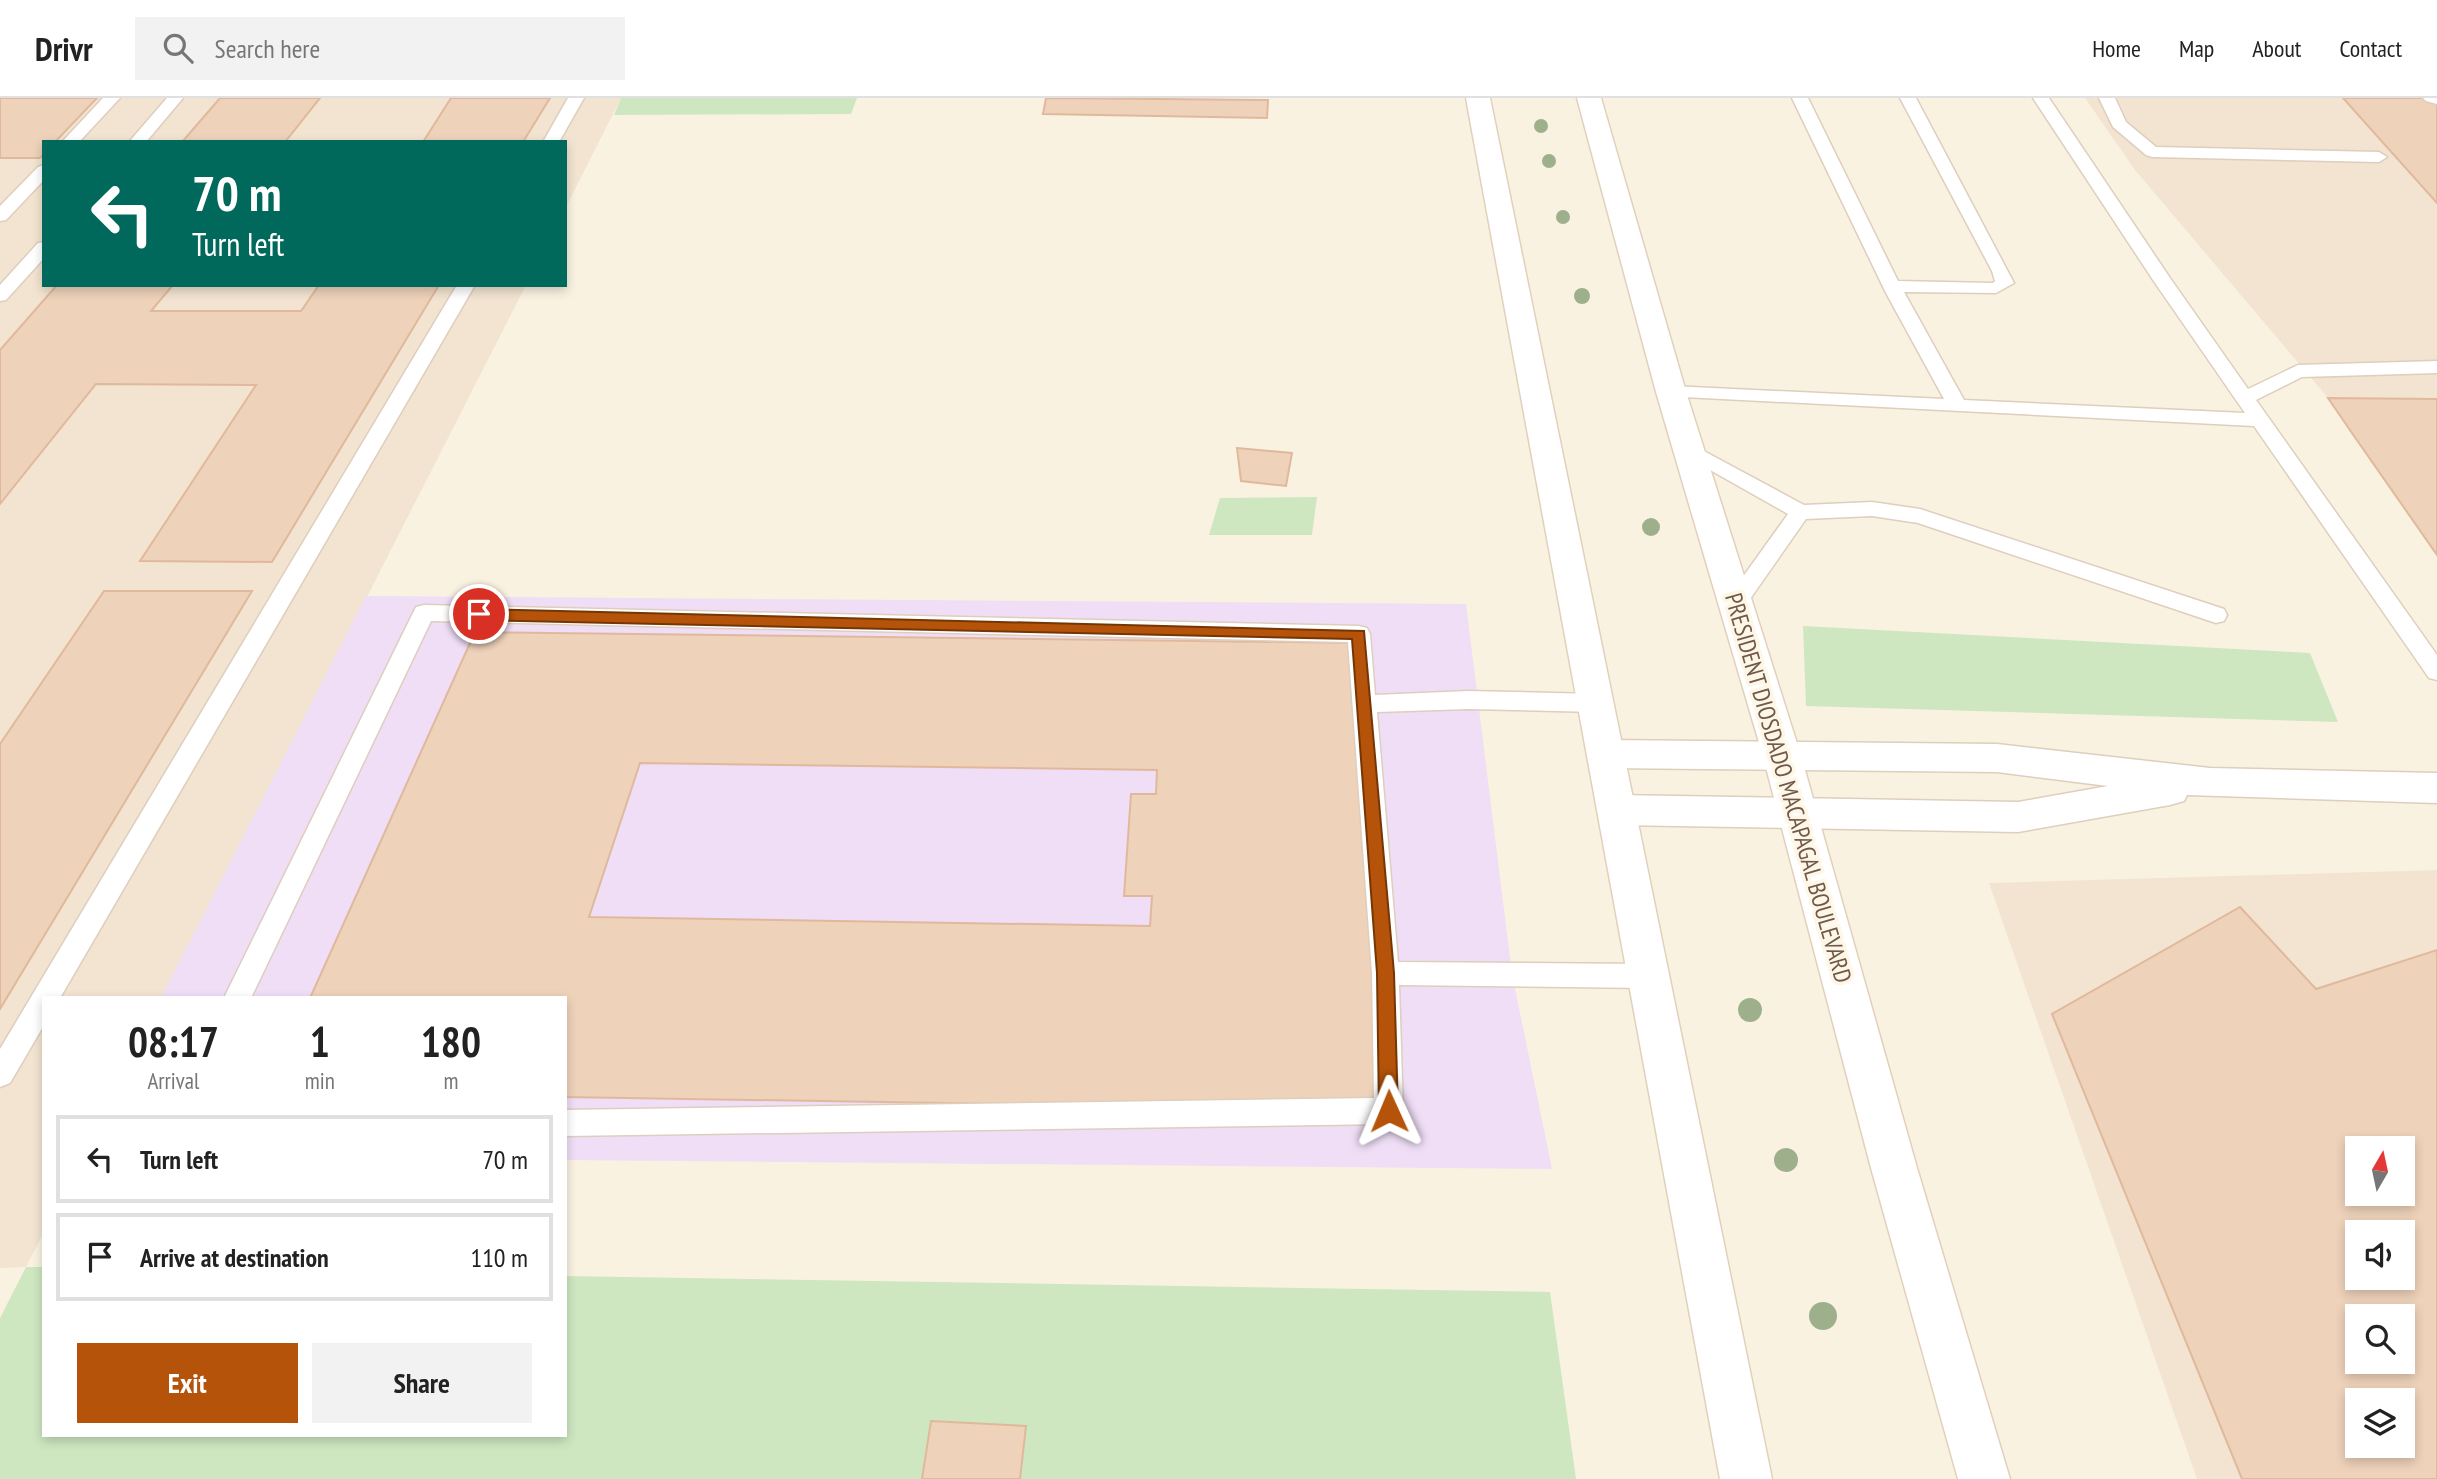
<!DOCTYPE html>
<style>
:root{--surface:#fff;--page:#f2f2f2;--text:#222;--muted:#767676;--line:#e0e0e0;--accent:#b45309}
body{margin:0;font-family:"PT Sans Narrow",sans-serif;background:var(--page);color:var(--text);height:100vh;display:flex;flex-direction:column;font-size:26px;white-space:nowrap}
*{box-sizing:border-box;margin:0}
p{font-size:23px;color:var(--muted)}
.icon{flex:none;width:38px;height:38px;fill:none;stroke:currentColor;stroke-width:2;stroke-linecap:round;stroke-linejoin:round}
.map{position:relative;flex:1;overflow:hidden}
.panel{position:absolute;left:42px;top:898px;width:525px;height:441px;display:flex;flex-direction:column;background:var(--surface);border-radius:0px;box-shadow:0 4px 10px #0003}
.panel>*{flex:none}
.top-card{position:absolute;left:42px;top:42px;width:525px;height:147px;border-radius:0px;box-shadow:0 4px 10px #0003;background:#00695c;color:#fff;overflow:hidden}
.needle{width:46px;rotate:9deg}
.controls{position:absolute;left:2345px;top:1038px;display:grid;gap:14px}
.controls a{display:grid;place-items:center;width:70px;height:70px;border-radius:0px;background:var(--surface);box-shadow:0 4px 10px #0003;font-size:35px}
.pin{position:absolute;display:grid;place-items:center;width:60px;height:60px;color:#fff;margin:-30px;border:4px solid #fff;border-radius:50%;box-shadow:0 2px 7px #0007}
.me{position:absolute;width:77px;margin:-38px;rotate:359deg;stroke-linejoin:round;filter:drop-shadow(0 0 5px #0008)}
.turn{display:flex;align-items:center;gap:24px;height:147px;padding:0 35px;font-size:32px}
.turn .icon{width:91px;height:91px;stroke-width:2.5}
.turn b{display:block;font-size:49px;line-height:60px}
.eta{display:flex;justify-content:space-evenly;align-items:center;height:119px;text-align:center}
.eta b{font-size:42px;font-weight:700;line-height:49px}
.button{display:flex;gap:14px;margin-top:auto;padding:14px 35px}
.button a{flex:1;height:80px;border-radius:0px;background:var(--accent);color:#fff;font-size:28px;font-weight:700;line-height:80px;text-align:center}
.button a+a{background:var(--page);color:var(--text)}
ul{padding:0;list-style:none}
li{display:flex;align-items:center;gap:21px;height:88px;margin:0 14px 10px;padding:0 21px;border:4px solid var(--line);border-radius:0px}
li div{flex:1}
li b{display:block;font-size:26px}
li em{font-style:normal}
header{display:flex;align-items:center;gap:42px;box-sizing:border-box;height:98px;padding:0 35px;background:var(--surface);border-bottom:2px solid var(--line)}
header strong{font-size:33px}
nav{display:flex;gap:38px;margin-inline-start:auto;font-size:24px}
.search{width:490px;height:63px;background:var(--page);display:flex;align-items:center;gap:18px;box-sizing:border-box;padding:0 24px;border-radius:0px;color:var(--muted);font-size:26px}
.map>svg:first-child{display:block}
</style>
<header>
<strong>Drivr</strong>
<div class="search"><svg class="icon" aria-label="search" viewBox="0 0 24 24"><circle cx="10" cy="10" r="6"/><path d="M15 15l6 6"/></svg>Search here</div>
<nav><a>Home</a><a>Map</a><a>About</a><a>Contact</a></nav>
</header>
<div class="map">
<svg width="2437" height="1381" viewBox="0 0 2437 1381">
<rect width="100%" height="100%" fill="#faf2e1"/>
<g fill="#f2e4d0" fill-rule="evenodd">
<polygon points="0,0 621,0 565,111 565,44 44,44 44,187 526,187 163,899 44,900 44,1134 26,1169 0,1170"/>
<polygon points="2085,0 2437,0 2437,457 2328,300 2135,72"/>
<path d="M 2437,772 L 2437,1381 L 2197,1381 L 1989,785 ZM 2357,1050 L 2403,1050 L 2403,1096 L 2357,1096 ZM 2357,1134 L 2403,1134 L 2403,1180 L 2357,1180 ZM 2357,1218 L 2403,1218 L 2403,1264 L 2357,1264 ZM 2357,1302 L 2403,1302 L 2403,1348 L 2357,1348 Z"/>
</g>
<polygon fill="#efdef6" points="366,498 1466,506 1512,876 1552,1071 565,1062 565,900 161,900"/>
<g fill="#cee7c1">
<polygon points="621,0 857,0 851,16 614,17"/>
<polygon points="1317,399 1312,437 1209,437 1220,400"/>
<polygon points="1803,528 2310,555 2338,624 1806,608"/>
<polygon points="26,1169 44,1169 44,1337 565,1337 565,1178 1550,1194 1576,1381 0,1381 0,1220"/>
</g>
<g fill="#eed2ba" stroke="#e0b99c" stroke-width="2" fill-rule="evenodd">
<polygon points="0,0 97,0 55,44 44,44 44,56 40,60 0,60"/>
<polygon points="220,0 320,0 285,44 182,44"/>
<polygon points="451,0 550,0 523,44 423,44"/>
<polygon points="1046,0 1268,2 1267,20 1043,16"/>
<polygon points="2343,0 2437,0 2437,105"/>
<polygon points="57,187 173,187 151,213 301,213 319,187 439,187 272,464 140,463 256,287 96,286 0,406 0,252"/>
<polygon points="2328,300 2437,301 2437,457 2354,338"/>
<polygon points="1237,350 1292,355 1286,388 1241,383"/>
<polygon points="104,493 252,493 0,911 0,646"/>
<path d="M 475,534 L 1361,545 L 1389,1012 L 565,999 L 565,900 L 310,900 ZM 640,665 L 1157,672 L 1156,696 L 1131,696 L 1124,798 L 1152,798 L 1150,828 L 589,819 Z"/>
<path d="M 2240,809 L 2316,891 L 2437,852 L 2437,1381 L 2242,1381 L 2052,916 ZM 2357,1050 L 2403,1050 L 2403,1096 L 2357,1096 ZM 2357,1134 L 2403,1134 L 2403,1180 L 2357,1180 ZM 2357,1218 L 2403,1218 L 2403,1264 L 2357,1264 ZM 2357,1302 L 2403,1302 L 2403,1348 L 2357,1348 Z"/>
<polygon points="931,1323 1026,1328 1020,1381 922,1381"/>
</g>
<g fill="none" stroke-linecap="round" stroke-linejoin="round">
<defs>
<g id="lane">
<polygon points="103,0 120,0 79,44 62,44"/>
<polygon points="167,0 183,0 146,44 129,44"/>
<polygon points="568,0 584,0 559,44 543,44"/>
<polygon points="1792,0 1808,0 1898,183 1993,185 1995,183 1992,173 1900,0 1916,0 2014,185 1996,195 1904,194 1964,302 2245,315 2153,182 2033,0 2049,0 2170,180 2248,291 2298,267 2437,263 2437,275 2302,279 2256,302 2437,557 2437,582 2429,580 2254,328 1664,298 1661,294 1664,290 1671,288 1944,301 1886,195"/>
<polygon points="2099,0 2115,0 2126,24 2156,49 2379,54 2387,59 2379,64 2152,59 2146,57 2113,29"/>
<polygon points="2423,0 2437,0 2437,6 2426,3"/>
<polygon points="44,67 44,82 6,122 0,123 0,108 38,69"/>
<polygon points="44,144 44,160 6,202 0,203 0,187 38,145"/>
<polygon points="457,187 475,187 60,900 44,900 44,927 10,985 0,989 0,951"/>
<polygon points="1687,344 1804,407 1872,404 1920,411 2224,511 2227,517 2224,523 2216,525 1918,425 1872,418 1806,421 1743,511 1735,514 1727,511 1724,506 1727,501 1788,416 1680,355 1677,350 1680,345"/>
<polygon points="424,507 1359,528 1367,530 1370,536 1375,597 1468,593 1596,596 1604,599 1608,605 1604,611 1596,614 1468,611 1377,614 1398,864 1648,866 1658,870 1661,878 1658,886 1648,890 1399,887 1403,1013 1399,1022 1389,1026 565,1038 565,1012 1374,1000 1372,875 1348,544 431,523 251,900 224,900 413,515 416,509"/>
</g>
<polygon id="street" points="1606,642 1997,646 2210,670 2437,675 2437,705 2187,697 2184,703 2170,707 2018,734 1617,727 1603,723 1598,712 1603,701 1617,697 2018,704 2108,688 1997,674 1606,670 1593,666 1587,656 1593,646"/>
<g id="secondary">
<polygon points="1466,0 1490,0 1772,1381 1720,1381"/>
<polygon points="1577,0 1601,0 1686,294 1801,658 1917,1070 2010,1381 1958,1381 1871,1070 1763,658 1656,294"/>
</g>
</defs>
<use href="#lane" stroke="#decebd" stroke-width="3"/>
<use href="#street" stroke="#decebd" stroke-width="3"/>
<use href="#secondary" stroke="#e2d0bc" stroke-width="3"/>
<use href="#lane" fill="#fff" fill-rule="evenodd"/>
<use href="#street" fill="#fff" fill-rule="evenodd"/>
<use href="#secondary" fill="#fff" fill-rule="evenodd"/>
</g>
<g fill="#9eb08b">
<circle cx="1541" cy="28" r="7"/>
<circle cx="1549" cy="63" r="7"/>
<circle cx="1563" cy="119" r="7"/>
<circle cx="1582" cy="198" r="8"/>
<circle cx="1651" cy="429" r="9"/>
<circle cx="1750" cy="912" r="12"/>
<circle cx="1786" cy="1062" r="12"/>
<circle cx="1823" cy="1218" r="14"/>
</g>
<polygon fill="#b45309" stroke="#753606" stroke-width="2" points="479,511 1364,533 1394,875 1398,1013 1395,1019 1389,1022 1382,1019 1379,1013 1377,875 1352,541 479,522 472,516"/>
<g text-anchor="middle" stroke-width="7" stroke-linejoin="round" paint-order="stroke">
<g font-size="24" fill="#70594a" stroke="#fef6e6">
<text transform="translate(1788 690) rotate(74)" y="8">PRESIDENT DIOSDADO MACAPAGAL BOULEVARD</text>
</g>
</g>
</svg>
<div class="controls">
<a><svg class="needle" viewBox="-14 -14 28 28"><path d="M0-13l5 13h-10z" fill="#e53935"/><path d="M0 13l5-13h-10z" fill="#767676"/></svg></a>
<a><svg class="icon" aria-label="sound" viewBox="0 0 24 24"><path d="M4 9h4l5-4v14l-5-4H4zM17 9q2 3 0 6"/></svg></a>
<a><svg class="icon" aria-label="search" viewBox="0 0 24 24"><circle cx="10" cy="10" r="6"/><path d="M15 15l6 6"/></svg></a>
<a><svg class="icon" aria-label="layers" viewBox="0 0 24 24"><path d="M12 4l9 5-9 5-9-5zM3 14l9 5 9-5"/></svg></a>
</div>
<div class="pin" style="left:479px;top:516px;background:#d93025"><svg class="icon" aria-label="arrive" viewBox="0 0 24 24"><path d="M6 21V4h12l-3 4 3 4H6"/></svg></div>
<svg class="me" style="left:1389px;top:1013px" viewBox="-20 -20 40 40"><path d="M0-17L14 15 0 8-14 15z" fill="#b45309" stroke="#fff" stroke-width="4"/></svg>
<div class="top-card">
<div class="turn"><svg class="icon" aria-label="left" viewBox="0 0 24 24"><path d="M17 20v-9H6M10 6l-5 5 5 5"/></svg><div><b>70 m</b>Turn left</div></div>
</div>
<section class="panel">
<div class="eta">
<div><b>08:17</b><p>Arrival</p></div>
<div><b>1</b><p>min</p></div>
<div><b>180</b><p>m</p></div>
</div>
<ul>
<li><svg class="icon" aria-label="left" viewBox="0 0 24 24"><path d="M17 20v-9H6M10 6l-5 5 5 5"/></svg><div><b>Turn left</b></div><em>70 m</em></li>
<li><svg class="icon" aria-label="arrive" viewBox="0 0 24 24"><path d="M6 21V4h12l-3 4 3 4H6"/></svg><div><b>Arrive at destination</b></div><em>110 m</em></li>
</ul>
<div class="button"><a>Exit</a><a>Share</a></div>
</section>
</div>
